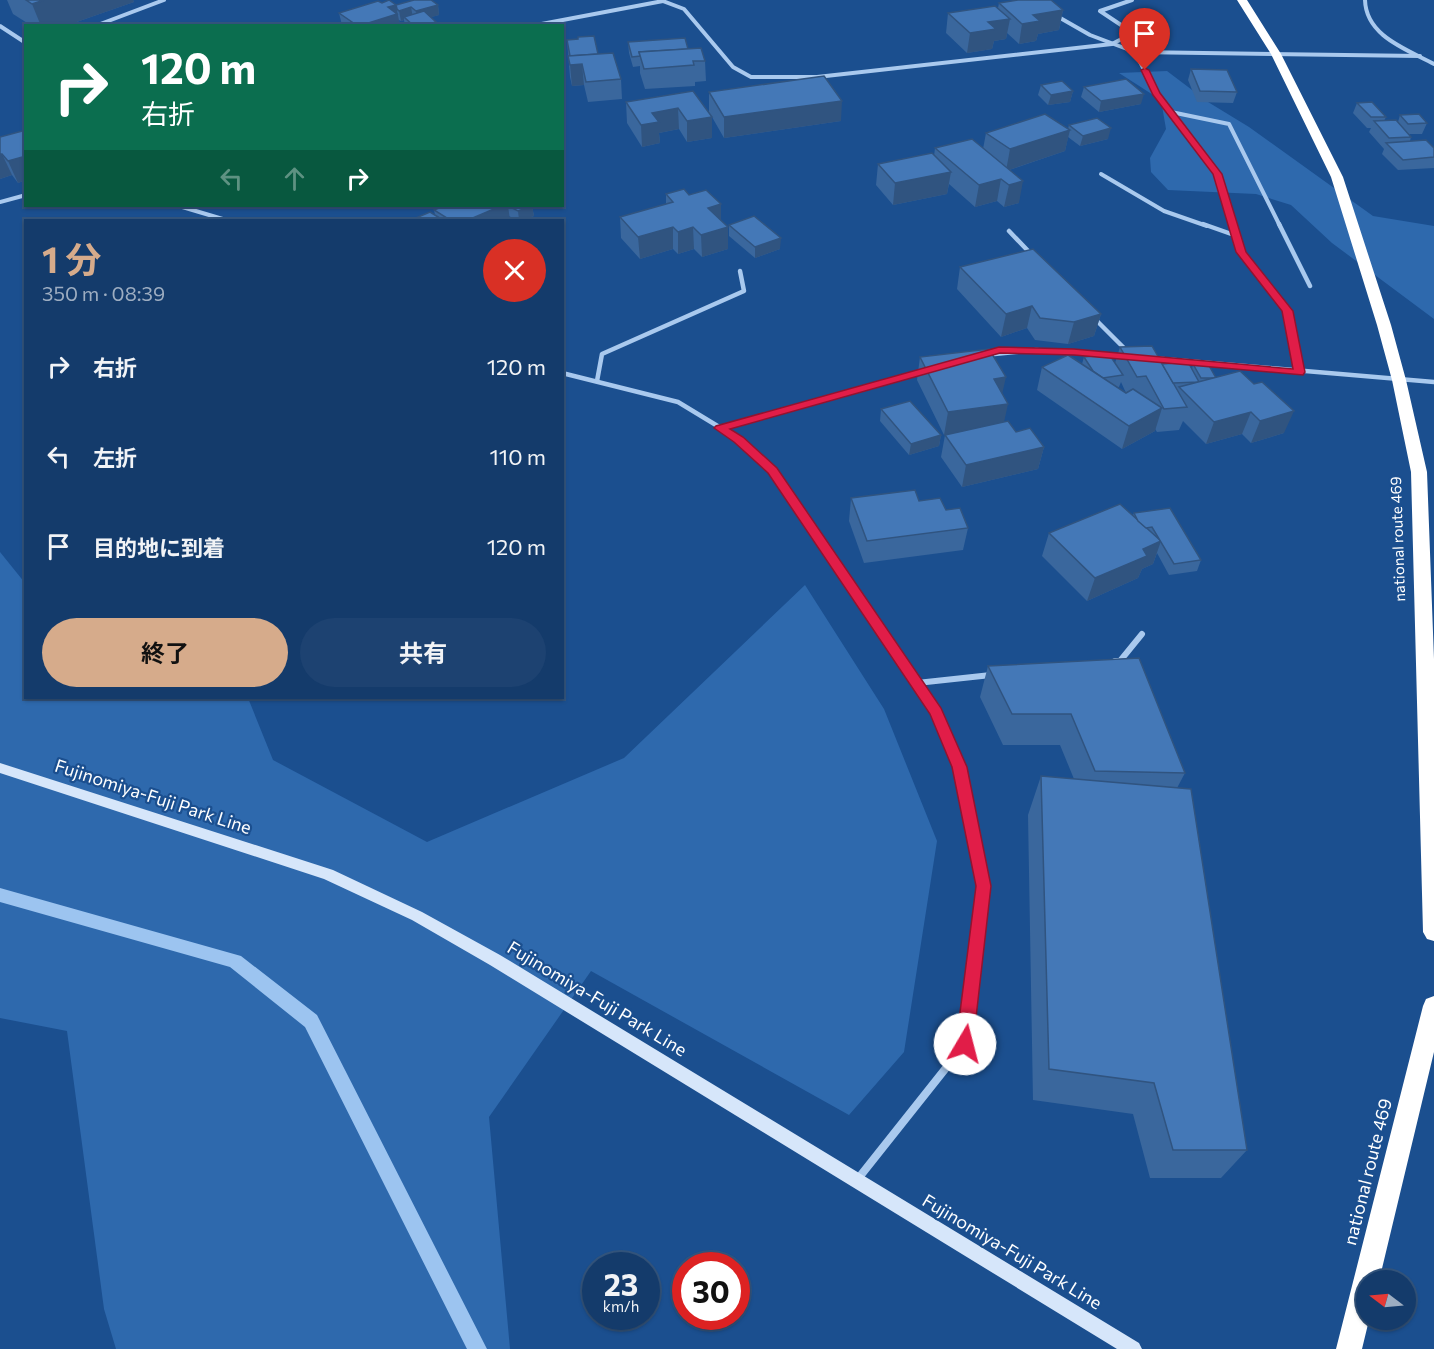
<!DOCTYPE html>
<html lang="ja">
<meta charset="utf-8">
<style>
:root{--surface:#143b6b;--page:#1d4271;--text:#f1f3f6;--muted:#9dadc1;--line:#33557e;--accent:#d6ab8b}
body{margin:0;font-family:Commissioner,"Noto Sans JP",sans-serif;background:var(--page);color:var(--text);height:100vh;display:flex;flex-direction:column;font-size:22px;white-space:nowrap}
*{box-sizing:border-box;margin:0}
p{font-size:20px;color:var(--muted)}
.icon{flex:none;width:33px;height:33px;fill:none;stroke:currentColor;stroke-width:2;stroke-linecap:round;stroke-linejoin:round}
.map{position:relative;flex:1;overflow:hidden}
.drawer{position:absolute;left:24px;top:219px;width:540px;height:480px;display:flex;flex-direction:column;background:var(--surface);border-radius:0px;box-shadow:0 2px 4px #0004,0 0 0 2px var(--line)}
.drawer>*{flex:none}
.top-card{position:absolute;left:24px;top:24px;width:540px;height:183px;border-radius:0px;box-shadow:0 2px 4px #0004,0 0 0 2px var(--line);background:#0b6e4f;color:#fff;overflow:hidden}
.needle{width:39px;rotate:286deg}
.buttons{position:absolute;left:1356px;top:1270px;display:grid;gap:12px}
.buttons a{display:grid;place-items:center;width:60px;height:60px;border-radius:50%;background:var(--surface);box-shadow:0 2px 4px #0004,0 0 0 2px var(--line);font-size:30px}
.speed{position:absolute;left:582px;top:1252px;display:flex;gap:12px;font-size:30px;font-weight:700;text-align:center}
.speed>*{display:grid;place-content:center;width:78px;height:78px;border-radius:50%;background:var(--surface);box-shadow:0 2px 4px #0004,0 0 0 2px var(--line);line-height:1}
.speed small{font-size:15px;font-weight:400}
.speed .limit{border:9px solid #d22;background:#fff;color:#111}
.pin{position:absolute;display:grid;place-items:center;width:51px;height:51px;color:#fff;margin:-62px -26px;border-radius:50% 50% 50% 0;rotate:-45deg;box-shadow:0 0 6px #0007}
.pin .icon{rotate:45deg}
.me{position:absolute;width:66px;margin:-33px;rotate:8deg;stroke-linejoin:round;filter:drop-shadow(0 0 4px #0008)}
.turn{display:flex;align-items:center;gap:21px;height:126px;padding:0 18px;font-size:27px}
.turn .icon{width:78px;height:78px;stroke-width:2.5}
.turn b{display:block;font-size:42px;line-height:51px}
.lanes{display:flex;align-items:center;height:57px;padding:0 18px;background:#0003;justify-content:center;gap:30px;direction:ltr}
.lanes .off{opacity:.35}
.round{display:grid;place-items:center;flex:none;width:63px;height:63px;border-radius:32px;background:var(--page)}
.head{display:flex;align-items:center;justify-content:space-between;height:102px;padding:0 18px}
h1{font-size:36px;font-weight:700;line-height:45px;color:var(--accent)}
.action{display:flex;gap:12px;margin-top:auto;padding:12px 18px}
.action a{flex:1;height:69px;border-radius:36px;background:var(--accent);color:#111;font-size:24px;font-weight:700;line-height:69px;text-align:center}
.action a+a{background:var(--page);color:var(--text)}
ul{padding:0;list-style:none}
li{display:flex;align-items:center;gap:18px;height:90px;padding:0 18px}
li div{flex:1}
li b{display:block;font-size:22px}
li em{font-style:normal}
.map>svg:first-child{display:block}
</style>
<div class="map">
<svg width="1434" height="1349" viewBox="0 0 1434 1349">
<rect width="100%" height="100%" fill="#1b4f8f"/>
<g fill="#2e69ad">
<polygon points="1167,71 1208,102 1249,127 1373,216 1434,226 1434,319 1332,243 1291,205 1256,194 1168,190 1151,172 1150,158 1166,129 1161,100 1119,73"/>
<polygon points="0,552 25,583 26,698 248,698 273,760 427,842 624,758 805,585 884,709 937,841 904,1052 849,1115 591,971 489,1117 510,1349 116,1349 104,1309 67,1031 0,1018"/>
</g>
<g fill="none" stroke-linecap="round" stroke-linejoin="round">
<polygon fill="#9cc4f0" fill-rule="evenodd" points="0,888 241,956 317,1015 487,1349 467,1349 305,1027 230,967 0,902"/>
<g stroke="#a9c9ee" stroke-width="4">
<polyline points="660,0 684,9 733,67 751,77 817,77 1112,44 1133,33 1100,11 1132,0"/>
<path d="M 1365,0 C 1366,36 1406,49 1434,64"/>
<polyline points="1055,15 1090,35 1135,52 1156,93 1218,174 1233,226"/>
<polyline points="0,26 26,43"/>
<polyline points="95,26 164,0"/>
<polyline points="531,26 663,1"/>
<polyline points="1135,52 1420,56"/>
<polyline points="1171,112 1229,124 1280,226"/>
<polyline points="1101,174 1164,211 1207,226"/>
<polyline points="0,202 26,195"/>
<polyline points="179,206 226,220"/>
</g>
<g stroke="#a9c9ee" stroke-width="4.5">
<polyline points="1203,224 1237,236"/>
<polyline points="1233,224 1241,252 1288,311 1299,372"/>
<polyline points="1279,224 1310,286"/>
<polyline points="1009,231 1032,255"/>
<polyline points="1094,318 1127,351"/>
<polyline points="984,355 1036,350 1126,356"/>
<polyline points="1151,358 1434,382"/>
<polyline points="562,373 678,402 739,439 772,470 802,513"/>
<polyline points="597,381 602,354 744,291 740,271"/>
<polyline points="720,428 925,371"/>
</g>
<g stroke="#a9c9ee" stroke-width="6">
<polyline points="801,512 936,711 960,767 983,881"/>
<polyline points="1115,661 1120,661 1142,634"/>
<polyline points="917,683 991,675"/>
</g>
<polyline stroke="#a9c9ee" stroke-width="8" points="857,1180 965,1044 984,886 983,879"/>
<polygon fill="#d6e6fa" fill-rule="evenodd" points="0,763 333,870 422,912 500,955 1139,1343 1142,1349 1117,1349 490,965 412,920 324,879 0,773"/>
<g fill="#fff" fill-rule="evenodd">
<polygon points="1237,0 1247,0 1281,54 1343,177 1391,325 1406,380 1427,472 1434,659 1434,941 1427,939 1423,932 1411,472 1392,380 1377,325 1331,177 1271,54"/>
<polygon points="1434,996 1434,1052 1379,1281 1366,1281 1366,1320 1369,1320 1362,1349 1336,1349 1423,1006 1426,999"/>
</g>
</g>
<g fill="#3a679d" fill-rule="evenodd">
<polygon points="7,0 133,0 134,2 65,26 32,26 13,14"/>
<polygon points="382,3 396,5 438,5 439,15 431,17 437,26 405,26 404,20 401,21 399,20 400,26 342,25 339,13"/>
<polygon points="999,3 1063,10 1059,30 1038,34 1036,41 1019,44 1007,33 1006,39 994,41 992,49 967,53 946,33 948,13 998,8"/>
<polygon points="578,39 598,54 621,79 622,99 588,102 584,85 572,86 570,77 567,40"/>
<polygon points="628,42 688,49 705,61 706,81 695,82 695,86 645,89 640,73 640,66 633,67 629,53"/>
<polygon points="1191,69 1237,92 1233,103 1197,102 1188,80"/>
<polygon points="1041,85 1073,91 1070,102 1048,105 1038,95"/>
<polygon points="1084,87 1141,104 1099,112 1081,97"/>
<polygon points="709,92 841,121 724,138 712,117 712,138 687,142 679,129 659,133 660,143 642,147 627,123 626,102 709,112"/>
<polygon points="1357,103 1386,117 1384,121 1398,122 1400,115 1427,123 1422,134 1409,134 1411,137 1410,141 1434,148 1434,168 1398,170 1382,154 1384,149 1369,132 1371,128 1367,128 1353,113"/>
<polygon points="1069,125 1108,139 1080,146 1068,137 1065,151 1009,170 1019,203 1004,207 997,201 975,207 949,184 947,194 893,205 876,185 878,164 934,156 935,148 983,149 986,133 1068,129"/>
<polygon points="26,130 26,180 18,183 12,175 0,179 0,137"/>
<polygon points="666,194 689,195 721,204 721,220 728,227 728,249 702,257 694,249 678,254 673,249 640,259 621,238 620,217 666,204"/>
<polygon points="444,206 532,206 534,216 523,220 516,220 509,216 510,220 411,220 435,215 434,210"/>
<polygon points="729,225 780,249 755,258 729,236"/>
<polygon points="960,267 1101,314 1094,336 1068,344 1035,340 1027,328 1001,337 957,289"/>
<path d="M 1120,347 L 1162,364 L 1192,369 L 1193,364 L 1216,378 L 1284,433 L 1251,443 L 1242,434 L 1206,444 L 1183,421 L 1179,430 L 1157,432 L 1155,429 L 1155,431 L 1122,449 L 1037,390 L 1042,367 L 1082,364 L 1084,357 L 1115,363 ZM 1121,382 L 1126,393 L 1116,387 L 1119,387 Z"/>
<polygon points="920,357 1002,394 1004,422 1016,432 1044,447 1038,469 962,487 941,457 945,435 946,435 944,435 917,380"/>
<polygon points="881,409 941,435 939,446 909,455 880,421"/>
<polygon points="851,498 919,501 968,528 963,550 864,563 849,521"/>
<polygon points="1134,513 1201,560 1197,571 1169,575 1157,553 1153,564 1142,569 1138,578 1087,601 1042,556 1049,533 1133,515"/>
<polygon points="988,666 1185,773 1177,788 1247,1150 1221,1178 1150,1178 1133,1114 1033,1100 1028,815 1041,776 1074,779 1060,745 1003,745 980,697"/>
</g>
<g fill="#305480">
<polygon points="44,0 133,0 134,2 65,26 41,26 32,4"/>
<polygon points="396,5 400,26 359,26 388,7"/>
<polygon points="438,5 439,15 418,21 416,11"/>
<polygon points="411,7 413,18 404,17 404,20 401,21 399,11"/>
<polygon points="1063,10 1059,30 1038,34 1036,41 1019,44 1022,24 1033,15"/>
<polygon points="1010,19 1006,39 994,41 992,49 967,53 970,33 988,22"/>
<polygon points="436,22 437,26 421,26"/>
<polygon points="582,64 584,85 572,86 570,65"/>
<polygon points="1073,91 1070,102 1048,105 1051,95"/>
<polygon points="1144,94 1141,104 1099,112 1101,101"/>
<polygon points="842,101 841,121 724,138 724,117"/>
<polygon points="678,108 679,129 659,133 660,143 642,147 641,125 652,113"/>
<polygon points="712,117 712,138 687,142 687,121"/>
<polygon points="1111,128 1108,139 1080,146 1083,136"/>
<polygon points="1070,130 1065,151 1006,171 1010,149"/>
<polygon points="0,154 2,154 12,175 0,179"/>
<polygon points="26,156 26,180 18,183 8,161"/>
<polygon points="951,172 947,194 893,205 895,183"/>
<polygon points="1001,179 997,201 975,207 979,185"/>
<polygon points="1023,181 1019,203 1004,207 1009,185"/>
<polygon points="721,204 721,226 708,208"/>
<polygon points="501,206 508,206 510,220 468,220"/>
<polygon points="531,206 532,206 534,216 523,220 519,220 518,211"/>
<polygon points="673,227 673,249 640,259 638,237"/>
<polygon points="693,227 694,249 678,254 678,232"/>
<polygon points="728,227 728,249 702,257 701,235"/>
<polygon points="781,238 780,249 755,258 755,247"/>
<polygon points="1032,306 1027,328 1001,337 1006,314"/>
<polygon points="1101,314 1094,336 1068,344 1074,322"/>
<polygon points="1006,377 1001,399 994,379"/>
<polygon points="1008,404 1003,427 944,435 948,412"/>
<polygon points="1162,408 1155,431 1122,449 1129,426"/>
<polygon points="1294,411 1284,433 1251,443 1260,421"/>
<polygon points="1251,412 1242,434 1206,444 1214,422"/>
<polygon points="941,435 939,446 909,455 911,444"/>
<polygon points="1044,447 1038,469 962,487 966,465"/>
<polygon points="1161,541 1153,564 1142,569 1138,578 1087,601 1095,578 1143,549"/>
</g>
<g fill="#4478b7" stroke="#305480" stroke-width="1.5">
<polygon points="26,0 44,0 32,4"/>
<polygon points="389,0 396,5 388,7 397,14 359,26 341,26 352,22 339,13 378,1 382,3"/>
<polygon points="414,0 431,0 438,5 416,11 411,7 399,11 397,9 396,5"/>
<polygon points="1018,0 1051,0 1063,10 1033,15 1040,21 1022,24 999,3"/>
<polygon points="995,6 1010,19 988,22 996,29 970,33 948,13"/>
<polygon points="424,11 436,22 421,26 414,26 404,17"/>
<polygon points="594,36 598,54 570,56 567,40 578,39 578,37"/>
<polygon points="685,38 688,49 639,52 640,56 632,57 628,42"/>
<polygon points="701,48 705,61 693,61 694,65 644,69 639,52"/>
<polygon points="613,53 621,79 586,82 582,64 570,65 568,56"/>
<polygon points="1191,69 1227,70 1237,92 1200,91"/>
<polygon points="824,76 842,101 724,117 709,92"/>
<polygon points="1126,79 1144,94 1101,101 1084,87"/>
<polygon points="1062,81 1073,91 1051,95 1041,85"/>
<polygon points="693,91 712,117 687,121 678,108 652,113 659,122 641,125 626,102"/>
<polygon points="1372,102 1386,117 1371,117 1357,103"/>
<polygon points="1045,114 1070,130 1010,149 986,133"/>
<polygon points="1419,114 1427,123 1408,124 1400,115"/>
<polygon points="1097,118 1111,128 1083,136 1069,125"/>
<polygon points="1396,120 1411,137 1389,138 1374,121"/>
<polygon points="26,130 26,156 8,161 2,154 0,154 0,137"/>
<polygon points="972,139 1023,181 1009,185 1001,179 979,185 935,148"/>
<polygon points="1426,140 1434,148 1434,157 1403,160 1386,143"/>
<polygon points="932,153 951,172 895,183 878,164"/>
<polygon points="684,189 689,195 706,190 721,204 708,208 728,227 701,235 693,227 678,232 673,227 638,237 620,217 673,202 666,194"/>
<polygon points="444,206 501,206 468,220 450,220 434,210"/>
<polygon points="508,206 531,206 518,211"/>
<polygon points="430,212 443,220 411,220"/>
<polygon points="754,216 781,238 755,247 729,225"/>
<polygon points="1033,249 1101,314 1074,322 1040,318 1032,306 1006,314 960,267"/>
<polygon points="1152,346 1187,407 1164,409 1146,376 1137,377 1120,347"/>
<polygon points="989,349 1006,377 994,379 1008,404 948,412 920,357"/>
<polygon points="1109,354 1123,375 1103,378 1093,371 1084,357"/>
<polygon points="1068,355 1126,393 1133,389 1162,408 1129,426 1042,367"/>
<polygon points="1188,362 1199,382 1173,383 1162,364"/>
<polygon points="1193,364 1208,364 1216,378 1201,378"/>
<polygon points="1240,371 1254,384 1262,382 1294,411 1260,421 1251,412 1214,422 1179,387"/>
<polygon points="910,401 941,435 911,444 881,409"/>
<polygon points="1008,421 1016,432 1030,428 1044,447 966,465 945,435"/>
<polygon points="915,490 919,501 940,498 946,510 960,508 968,528 867,541 851,498"/>
<polygon points="1120,504 1161,541 1143,549 1147,556 1095,578 1049,533"/>
<polygon points="1170,508 1201,560 1174,564 1152,527 1146,528 1138,521 1134,513"/>
<polygon points="1139,658 1185,773 1095,771 1071,714 1012,714 988,666"/>
<polygon points="1041,776 1191,789 1247,1150 1173,1150 1154,1083 1049,1069"/>
</g>
<polygon fill="#e11d48" stroke="#92132f" stroke-width="1.5" points="1145,68 1149,70 1160,93 1222,174 1246,252 1293,311 1305,372 1303,375 1074,355 1000,353 730,429 743,437 777,468 941,708 967,767 991,886 973,1044 971,1049 965,1052 959,1049 956,1044 976,886 952,767 930,714 768,473 734,442 714,428 716,426 999,347 1074,349 1293,369 1282,311 1236,252 1213,174 1153,95 1141,70"/>
<g text-anchor="middle" stroke-width="4.5" stroke-linejoin="round" paint-order="stroke">
<g font-size="15" fill="#fff" stroke="#1b4f8f">
<text transform="translate(1398 539) rotate(-92)" y="5">national route 469</text>
</g>
<g font-size="18" fill="#fff" stroke="#1b4f8f">
<text transform="translate(153 797) rotate(18)" y="6">Fujinomiya-Fuji Park Line</text>
<text transform="translate(597 999) rotate(31)" y="6">Fujinomiya-Fuji Park Line</text>
<text transform="translate(1368 1172) rotate(-76)" y="6">national route 469</text>
<text transform="translate(1012 1252) rotate(31)" y="6">Fujinomiya-Fuji Park Line</text>
</g>
</g>
</svg>
<div class="buttons">
<a><svg class="needle" viewBox="-14 -14 28 28"><path d="M0-13l5 13h-10z" fill="#e53935"/><path d="M0 13l5-13h-10z" fill="#9dadc1"/></svg></a>
</div>
<div class="speed"><div>23<small>km/h</small></div><div class="limit">30</div></div>
<div class="pin" style="left:1145px;top:70px;background:#d93025"><svg class="icon" aria-label="arrive" viewBox="0 0 24 24"><path d="M6 21V4h12l-3 4 3 4H6"/></svg></div>
<svg class="me" style="left:965px;top:1044px" viewBox="-20 -20 40 40"><circle r="19" fill="#fff"/><path d="M0-13L10 11 0 6-10 11z" fill="#e11d48"/></svg>
<div class="top-card">
<div class="turn"><svg class="icon" aria-label="right" viewBox="0 0 24 24"><path d="M7 20v-9h11M14 6l5 5-5 5"/></svg><div><b>120 m</b>右折</div></div>
<div class="lanes"><svg class="icon off" aria-label="left" viewBox="0 0 24 24"><path d="M17 20v-9H6M10 6l-5 5 5 5"/></svg><svg class="icon off" aria-label="ahead" viewBox="0 0 24 24"><path d="M12 20V5M6 11l6-6 6 6"/></svg><svg class="icon" aria-label="right" viewBox="0 0 24 24"><path d="M7 20v-9h11M14 6l5 5-5 5"/></svg></div>
</div>
<section class="drawer">
<div class="head"><div><h1>1 分</h1><p>350 m · 08:39</p></div><a class="round" style="background:#d93025;color:#fff"><svg class="icon" aria-label="close" viewBox="0 0 24 24"><path d="M6 6l12 12M18 6L6 18"/></svg></a></div>
<ul>
<li><svg class="icon" aria-label="right" viewBox="0 0 24 24"><path d="M7 20v-9h11M14 6l5 5-5 5"/></svg><div><b>右折</b></div><em>120 m</em></li>
<li><svg class="icon" aria-label="left" viewBox="0 0 24 24"><path d="M17 20v-9H6M10 6l-5 5 5 5"/></svg><div><b>左折</b></div><em>110 m</em></li>
<li><svg class="icon" aria-label="arrive" viewBox="0 0 24 24"><path d="M6 21V4h12l-3 4 3 4H6"/></svg><div><b>目的地に到着</b></div><em>120 m</em></li>
</ul>
<div class="action"><a>終了</a><a>共有</a></div>
</section>
</div>
